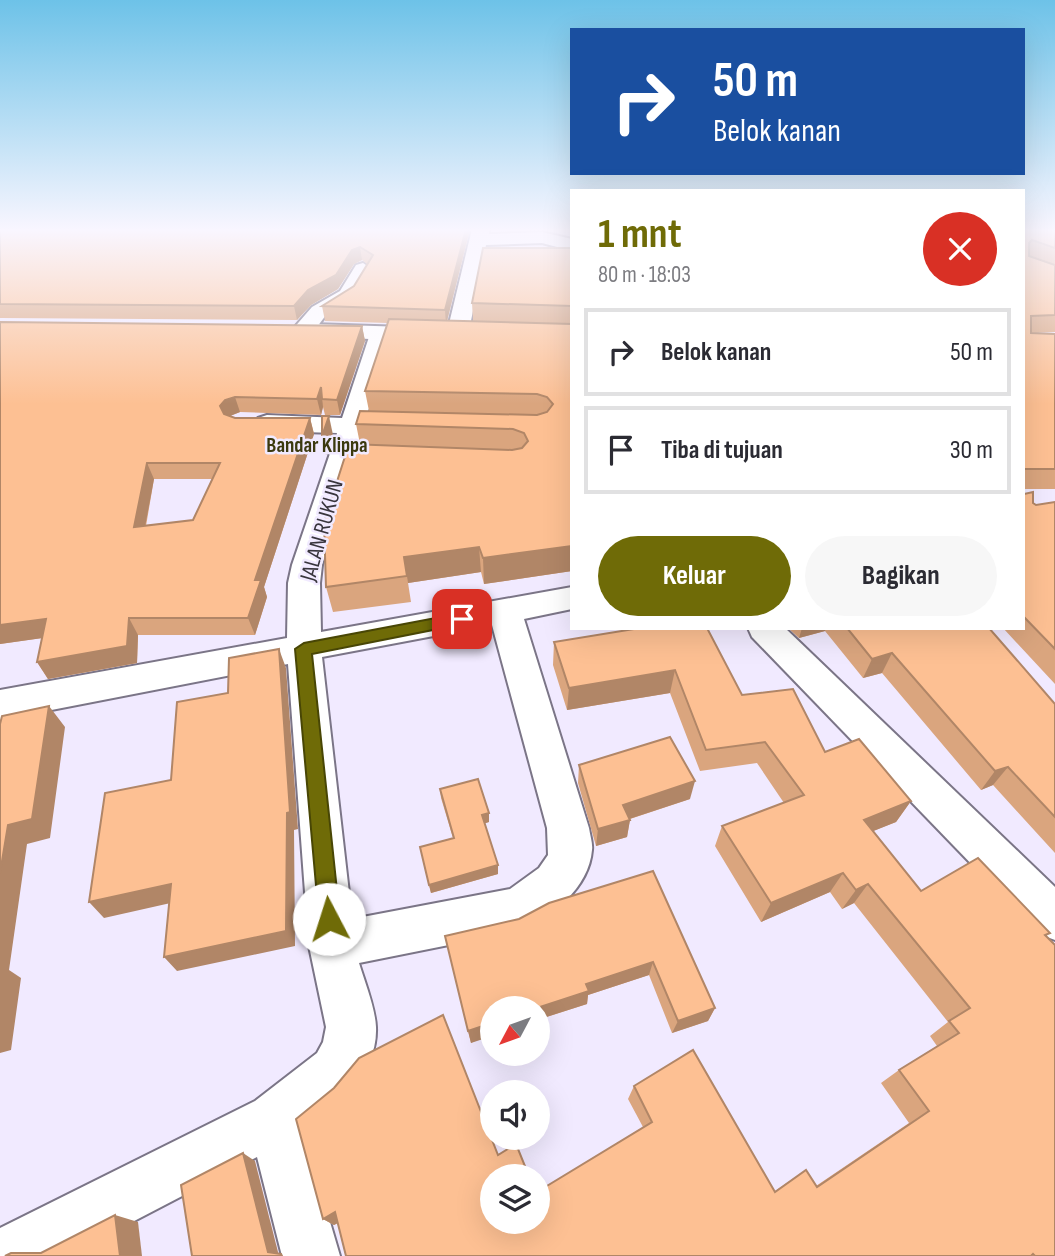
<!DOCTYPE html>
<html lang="id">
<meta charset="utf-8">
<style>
:root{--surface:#fff;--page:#f7f7f7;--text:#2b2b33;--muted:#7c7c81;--line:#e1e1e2;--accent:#6f6b07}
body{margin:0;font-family:"Sofia Sans Condensed",sans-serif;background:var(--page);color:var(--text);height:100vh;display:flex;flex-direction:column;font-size:26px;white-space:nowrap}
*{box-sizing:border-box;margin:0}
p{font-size:23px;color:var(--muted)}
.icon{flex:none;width:38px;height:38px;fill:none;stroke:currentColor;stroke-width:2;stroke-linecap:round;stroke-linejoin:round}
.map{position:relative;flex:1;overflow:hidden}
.details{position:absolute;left:570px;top:189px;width:455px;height:441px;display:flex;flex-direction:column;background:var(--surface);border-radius:0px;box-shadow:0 7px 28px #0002}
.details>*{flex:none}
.guide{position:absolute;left:570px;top:28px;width:455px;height:147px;border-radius:0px;box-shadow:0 7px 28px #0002;background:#1a4fa0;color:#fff;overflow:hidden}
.needle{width:46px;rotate:229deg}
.fabs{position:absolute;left:480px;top:996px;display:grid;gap:14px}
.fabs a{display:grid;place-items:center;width:70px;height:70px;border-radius:50%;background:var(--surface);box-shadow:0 7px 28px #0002;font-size:35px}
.pin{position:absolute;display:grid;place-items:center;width:60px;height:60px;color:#fff;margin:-30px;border-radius:14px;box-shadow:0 4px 10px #0006}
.me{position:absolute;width:77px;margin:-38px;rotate:355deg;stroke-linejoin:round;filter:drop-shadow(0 0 5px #0008)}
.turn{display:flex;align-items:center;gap:24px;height:147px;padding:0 28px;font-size:32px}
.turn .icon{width:91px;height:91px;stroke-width:2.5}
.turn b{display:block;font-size:49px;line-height:60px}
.round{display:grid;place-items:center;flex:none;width:74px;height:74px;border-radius:37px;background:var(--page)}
.headline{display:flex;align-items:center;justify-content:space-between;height:119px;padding:0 28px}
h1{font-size:42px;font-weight:700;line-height:52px;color:var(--accent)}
.button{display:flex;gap:14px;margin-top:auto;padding:14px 28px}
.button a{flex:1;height:80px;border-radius:42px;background:var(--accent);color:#fff;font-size:28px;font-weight:700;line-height:80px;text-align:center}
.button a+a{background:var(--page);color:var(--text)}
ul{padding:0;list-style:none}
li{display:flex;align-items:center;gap:21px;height:88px;margin:0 14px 10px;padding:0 14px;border:4px solid var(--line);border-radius:0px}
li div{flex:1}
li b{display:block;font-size:26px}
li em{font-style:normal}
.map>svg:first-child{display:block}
</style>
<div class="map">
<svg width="1055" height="1256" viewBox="0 0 1055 1256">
<rect width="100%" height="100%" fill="#f1eaff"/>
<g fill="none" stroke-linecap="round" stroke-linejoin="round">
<defs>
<g id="minor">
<polygon points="472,229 489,229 489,234 542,232 572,239 572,251 542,243 486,245 468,336 465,341 449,341 446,336"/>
<polygon points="363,263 372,269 354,299 326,315 311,335 295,335 292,330 312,307 340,291 356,265"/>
<path d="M 381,328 L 389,329 L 392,334 L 366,418 L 376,421 L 380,426 L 376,431 L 362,433 L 322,565 L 320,583 L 321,632 L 572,587 L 572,609 L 524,619 L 589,828 C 590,835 593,844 592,850 C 589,888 551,918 519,931 L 359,963 C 365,983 375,1007 376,1027 C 378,1075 336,1104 303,1130 L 340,1256 L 282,1256 L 257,1157 L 67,1256 L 0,1256 L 0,1228 L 255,1101 L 317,1053 L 323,1042 L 326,1027 L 309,946 L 288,664 L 0,720 L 0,690 L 287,638 L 288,583 L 292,565 L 337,433 L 267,431 L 258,428 L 254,423 L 258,418 L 267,415 L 342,418 L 370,334 L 373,329 ZM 492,625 L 547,828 L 548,855 L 539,868 L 510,889 L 352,919 L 322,657 Z"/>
<polygon points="748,628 785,628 1055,887 1055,940 1039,934 752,637"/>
</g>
<polygon id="trunk" points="312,324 437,328 446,330 449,335 446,340 437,342 303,336 300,331 303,326"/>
</defs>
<use href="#minor" stroke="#7b7587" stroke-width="4"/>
<use href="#trunk" stroke="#7b7587" stroke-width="4"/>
<use href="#minor" fill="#fff" fill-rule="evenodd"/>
<use href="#trunk" fill="#fff" fill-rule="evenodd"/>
</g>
<g fill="#daa57e" fill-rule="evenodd">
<polygon points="0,229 470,229 447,321 473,321 472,303 572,248 572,571 484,584 481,572 408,583 411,602 333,612 326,587 360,444 356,424 369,411 365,391 388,323 325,321 322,306 354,286 367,264 362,260 354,264 338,289 311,305 297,320 0,318"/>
<polygon points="1024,229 1055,229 1055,332 1031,333 1055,334 1055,489 1024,489"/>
<path d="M 0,322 L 362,326 L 365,341 L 340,415 L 325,415 L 323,407 L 321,415 L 240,412 L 230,416 L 235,418 L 310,418 L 314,434 L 264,587 L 267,597 L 255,635 L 138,635 L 137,663 L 48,679 L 37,662 L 42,638 L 0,644 ZM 154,479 L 212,479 L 193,520 L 146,526 Z"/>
<polygon points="1024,494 1036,505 1055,502 1055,684 1003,628 1024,628"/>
<polygon points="640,628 742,695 825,752 911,801 896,822 873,831 921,891 1046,936 1055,1256 346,1256 338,1223 334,1225 323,1219 492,1222 643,1127 628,1099 634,1086 775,1191 806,1170 816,1186 909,1123 881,1083 899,1070 937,1046 930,1036 948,1022 854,903 842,909 830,892 761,922 715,846 722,826 784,803 757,763 700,771 670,693 567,710 553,665 554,642"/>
<polygon points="788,628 989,628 1055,704 1055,853 993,785 981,790 882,673 863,678 825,631 799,638"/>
<polygon points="579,765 690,799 630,819 627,837 596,846 578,783"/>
<polygon points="440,789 489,813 489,822 484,823 498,874 431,893 420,847 453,838 441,798"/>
<polygon points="653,871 715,1008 708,1021 672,1033 649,975 588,995 587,1004 537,1020 537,1008 471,1043 445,936 519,919"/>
</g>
<g fill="#b18667">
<polygon points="466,229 470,229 446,325 445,310"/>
<polygon points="360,247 362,260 354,264 338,289 311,305 297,320 294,306 308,290 352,250"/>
<polygon points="362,326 365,341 340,415 337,400"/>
<polygon points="321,387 323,407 321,415 317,399"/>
<polygon points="235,397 240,412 230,416 225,421 220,406 225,400"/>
<polygon points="329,416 333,435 326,455 322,436"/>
<polygon points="310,418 314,434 264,587 267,597 255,635 248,618 255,580"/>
<polygon points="147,463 154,479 142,543 134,527"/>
<polygon points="572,546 572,571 484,584 483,558"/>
<polygon points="479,547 481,572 408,583 411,602 404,557"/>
<polygon points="129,618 138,635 137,663 48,679 37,662"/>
<polygon points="46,619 57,636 0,644 0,625"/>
<polygon points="802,628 826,628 825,631 799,638"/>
<polygon points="279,649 286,668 298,829 294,830 295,946 177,971 164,957"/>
<polygon points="892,653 882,673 863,678 872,659"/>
<polygon points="675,670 670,693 567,710 569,688"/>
<polygon points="49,706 65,727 50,838 27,844 9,970 21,978 11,1050 0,1053 0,873 8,825"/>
<polygon points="1008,767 993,785 981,790 995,771"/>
<polygon points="695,781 690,799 620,822 623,805"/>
<polygon points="911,801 896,822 851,840 864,820"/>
<polygon points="489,813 489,822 483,824 482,815"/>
<polygon points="630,820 627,837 596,846 598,829"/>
<polygon points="498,865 498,874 431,893 429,885"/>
<polygon points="843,873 830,892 761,922 771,903"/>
<polygon points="171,884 184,900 104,918 89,902"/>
<polygon points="868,884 854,903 842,909 856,890"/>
<polygon points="653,962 649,975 588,995 587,1004 537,1020 537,1008 586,984"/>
<polygon points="715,1008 708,1021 672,1033 678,1021"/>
<polygon points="492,1023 492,1036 471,1043 468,1031"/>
<polygon points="243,1153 255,1161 279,1256 268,1252"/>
<polygon points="335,1212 345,1219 334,1225 323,1219"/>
<polygon points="115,1215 138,1222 142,1256 120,1256"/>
</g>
<g fill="#fdc093" stroke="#b18667" stroke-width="2" fill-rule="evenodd">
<polygon points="0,229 466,229 445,310 322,306 354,286 373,255 360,247 352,250 336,275 308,290 294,306 0,304"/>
<polygon points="1024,229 1055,229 1055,248 1032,240 1029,243 1029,256 1055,265 1055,315 1031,316 1031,333 1055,334 1055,469 1024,469"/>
<polygon points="483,248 572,248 572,306 472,303"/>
<polygon points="389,319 572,324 572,546 483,558 479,547 404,557 407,576 326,587 324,522 349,444 512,450 522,448 528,441 524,433 513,429 356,424 360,411 537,415 547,412 553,404 547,397 537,394 365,391"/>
<path d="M 0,322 L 362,326 L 337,400 L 322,399 L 321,387 L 317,399 L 235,397 L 225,400 L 220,406 L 224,414 L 235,418 L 310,418 L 255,580 L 261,580 L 248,618 L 129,618 L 127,646 L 37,662 L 46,619 L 0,625 ZM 147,463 L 220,463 L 193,520 L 134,527 Z"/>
<polygon points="322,416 329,416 322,436"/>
<polygon points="1033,492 1033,503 1036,505 1055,502 1055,649 1024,617 1024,494"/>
<polygon points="640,628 707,628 742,695 793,689 825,752 859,739 911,801 864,820 921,891 978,858 1050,933 1045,935 1055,945 1055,1256 1035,1256 1033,1254 1031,1256 346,1256 335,1212 323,1219 296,1119 334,1088 359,1058 443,1015 498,1155 516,1144 529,1176 492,1176 492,1222 537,1222 537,1192 652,1122 634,1086 693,1050 775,1192 806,1170 817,1187 929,1111 899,1070 959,1033 949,1021 970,1008 868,884 856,890 843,873 771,903 722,826 804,795 765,742 706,750 675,670 569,688 554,642"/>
<polygon points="847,628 989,628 1055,704 1055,817 1008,767 995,771 892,653 872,659"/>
<polygon points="279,649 290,812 287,813 286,931 164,957 171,884 89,902 105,793 171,780 177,702 228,693 229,658"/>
<polygon points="49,706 32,819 8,825 0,873 0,724 2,716"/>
<polygon points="670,737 695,781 623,805 630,820 598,829 579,765"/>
<polygon points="478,779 489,813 482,815 498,865 429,885 420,847 454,838 440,789"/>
<polygon points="653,871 715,1008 678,1021 653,962 586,984 589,991 537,1008 492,1008 492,1023 468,1031 445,936 519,919 549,903"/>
<polygon points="243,1153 268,1252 281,1254 282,1256 192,1256 181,1185"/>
<polygon points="115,1215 120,1256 5,1256 11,1253 41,1253"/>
</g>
<linearGradient id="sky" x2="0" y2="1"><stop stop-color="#6dc2e8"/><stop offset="0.57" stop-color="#f9f6ff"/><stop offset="1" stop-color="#f9f6ff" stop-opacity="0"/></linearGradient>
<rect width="1055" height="404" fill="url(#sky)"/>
<polygon fill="#6f6b07" stroke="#484605" stroke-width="2" points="462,613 468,615 470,619 468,623 312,654 340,919 337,926 329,929 322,926 319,919 295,649 304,643"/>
<g text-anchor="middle" stroke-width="5" stroke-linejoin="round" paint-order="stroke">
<g font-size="21" font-weight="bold" fill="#3b390f" stroke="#f1eaff">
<text x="317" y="452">Bandar Klippa</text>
</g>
<g font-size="23" fill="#38353d" stroke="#f1eaff">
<text transform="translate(321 530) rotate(-74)" y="8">JALAN RUKUN</text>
</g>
</g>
</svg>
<div class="fabs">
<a><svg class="needle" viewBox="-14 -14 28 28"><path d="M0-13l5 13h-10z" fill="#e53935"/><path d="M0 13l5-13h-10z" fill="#7c7c81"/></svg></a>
<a><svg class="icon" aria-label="sound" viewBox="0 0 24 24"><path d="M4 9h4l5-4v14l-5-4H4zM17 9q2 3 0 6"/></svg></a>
<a><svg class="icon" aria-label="layers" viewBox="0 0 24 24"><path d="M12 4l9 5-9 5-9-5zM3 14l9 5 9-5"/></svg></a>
</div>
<div class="pin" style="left:462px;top:619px;background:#d93025"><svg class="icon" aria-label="arrive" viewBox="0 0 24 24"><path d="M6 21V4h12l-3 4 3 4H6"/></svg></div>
<svg class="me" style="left:329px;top:919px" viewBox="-20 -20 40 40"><circle r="19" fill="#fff"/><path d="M0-13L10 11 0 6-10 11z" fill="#6f6b07"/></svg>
<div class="guide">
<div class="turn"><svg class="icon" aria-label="right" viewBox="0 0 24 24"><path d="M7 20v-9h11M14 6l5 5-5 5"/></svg><div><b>50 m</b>Belok kanan</div></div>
</div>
<section class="details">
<div class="headline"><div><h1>1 mnt</h1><p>80 m · 18:03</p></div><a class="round" style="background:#d93025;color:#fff"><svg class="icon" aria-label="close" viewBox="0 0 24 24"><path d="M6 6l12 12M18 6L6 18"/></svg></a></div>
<ul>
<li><svg class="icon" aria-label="right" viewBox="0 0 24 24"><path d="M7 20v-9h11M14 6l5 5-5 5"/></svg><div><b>Belok kanan</b></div><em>50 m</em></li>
<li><svg class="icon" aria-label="arrive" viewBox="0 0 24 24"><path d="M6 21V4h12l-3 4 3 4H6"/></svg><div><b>Tiba di tujuan</b></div><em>30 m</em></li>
</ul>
<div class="button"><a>Keluar</a><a>Bagikan</a></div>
</section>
</div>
